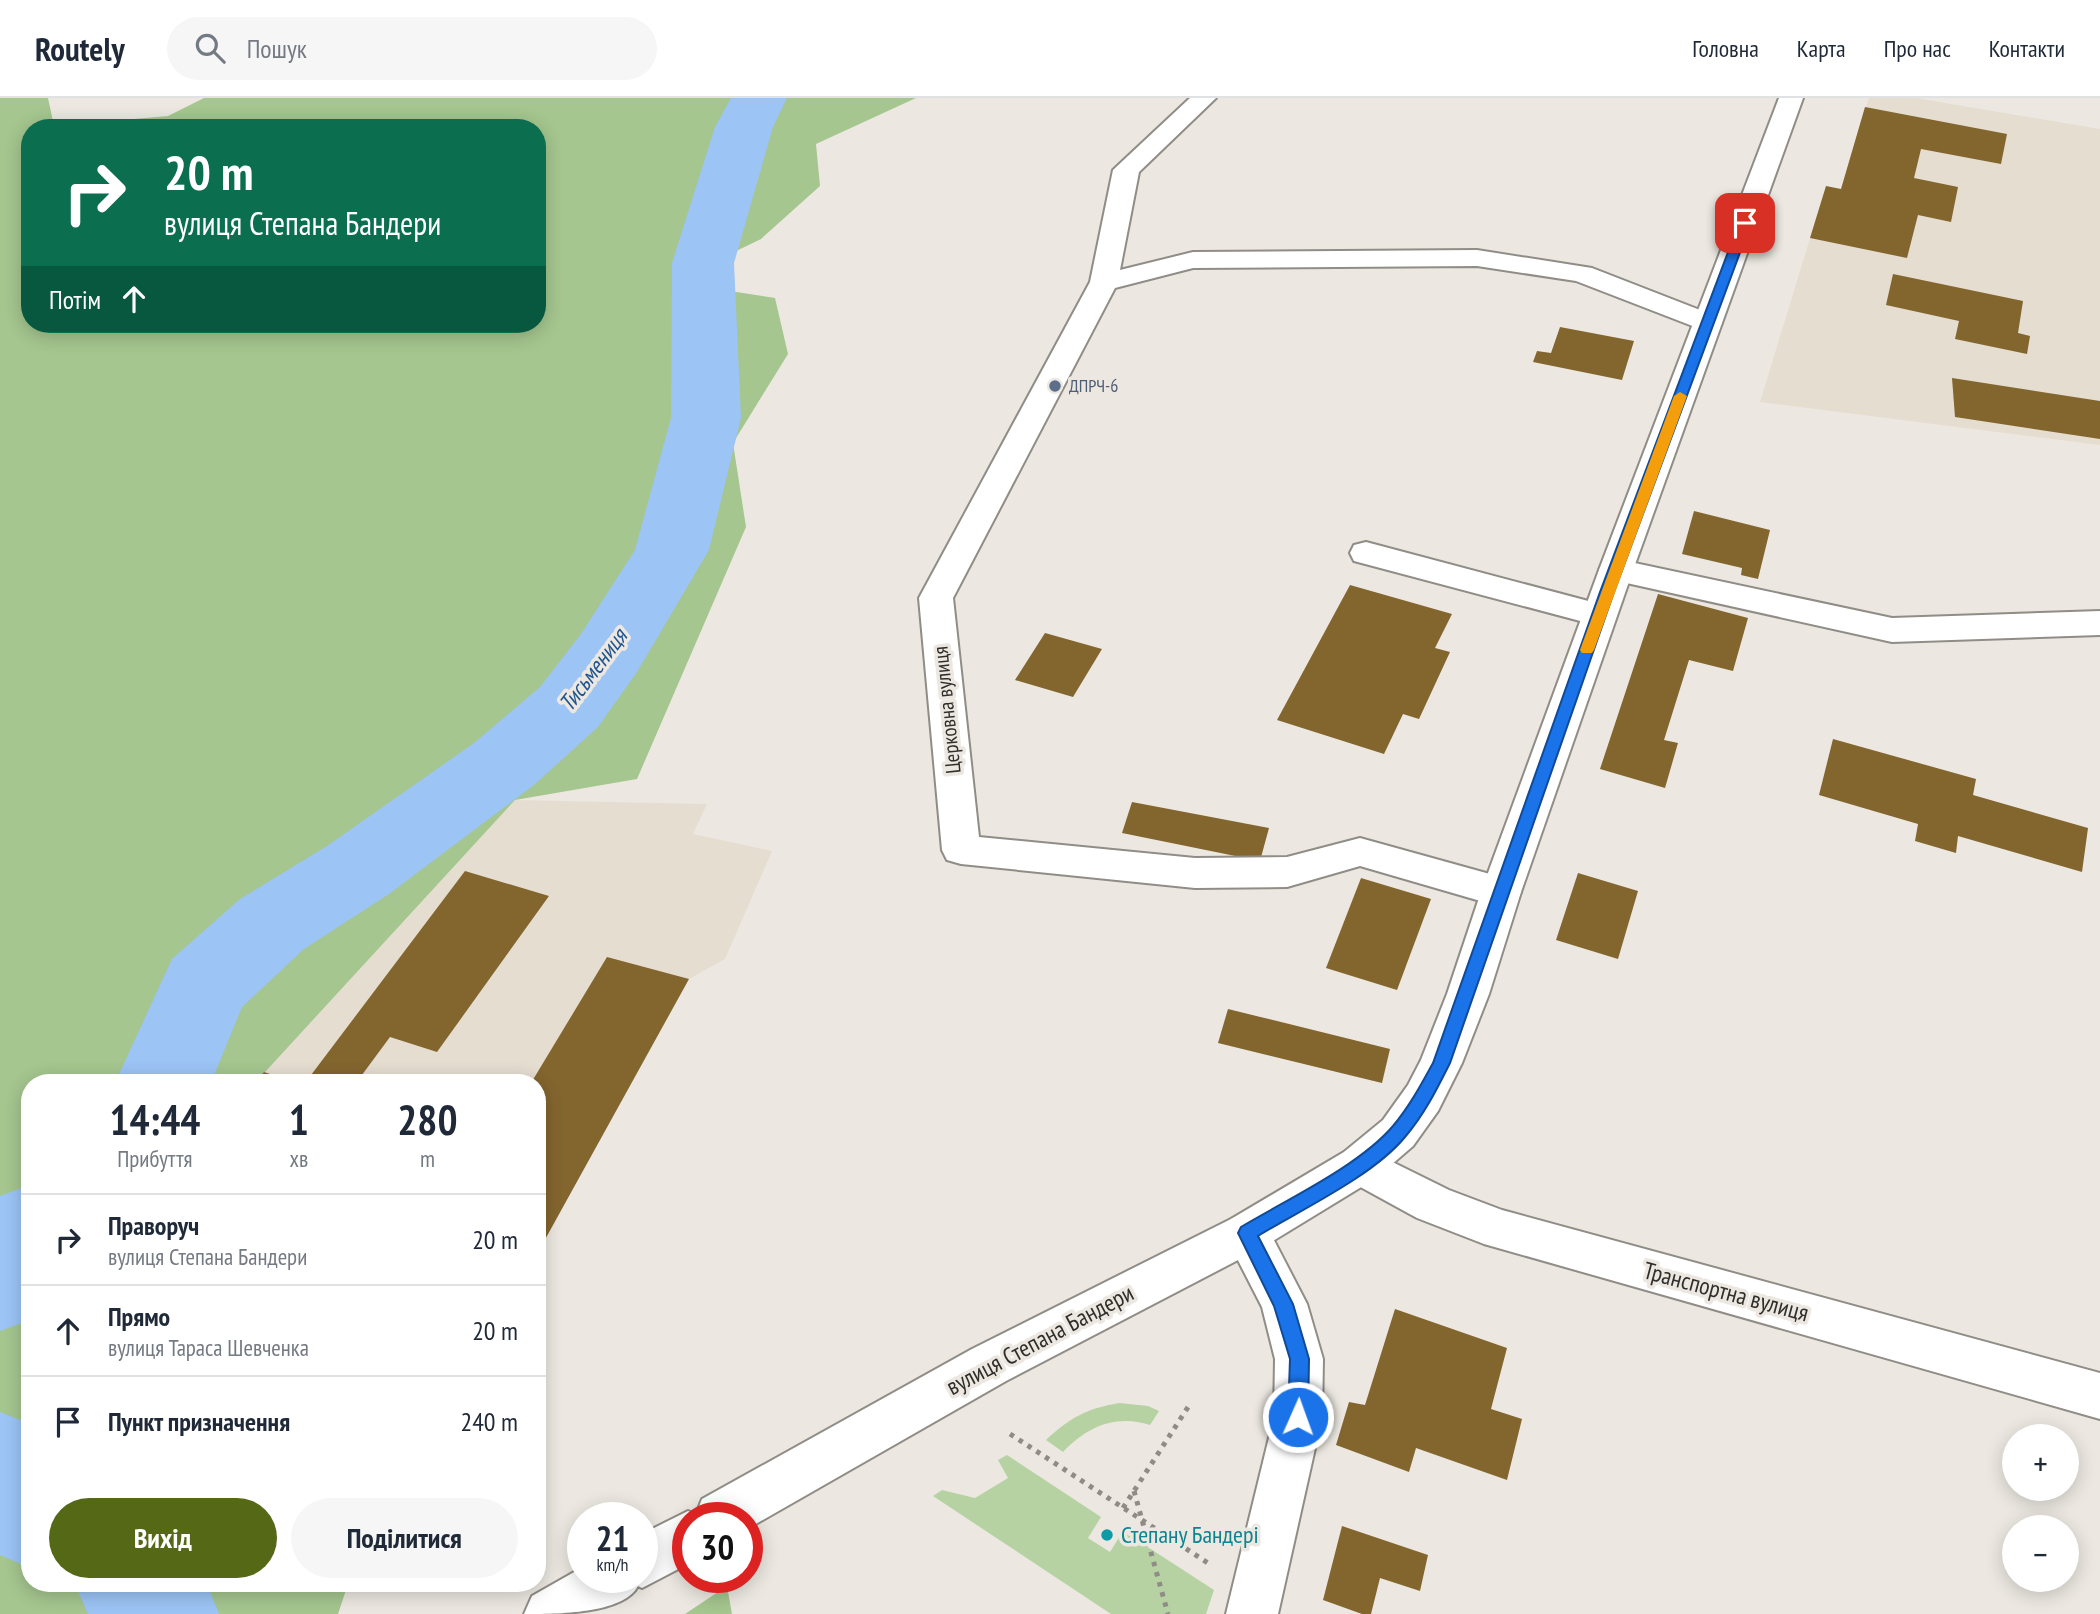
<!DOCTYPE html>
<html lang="uk">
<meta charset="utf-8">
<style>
:root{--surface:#fff;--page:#f6f6f7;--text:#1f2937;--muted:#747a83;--line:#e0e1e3;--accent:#546816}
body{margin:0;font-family:"PT Sans Narrow",sans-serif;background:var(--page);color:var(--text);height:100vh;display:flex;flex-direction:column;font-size:26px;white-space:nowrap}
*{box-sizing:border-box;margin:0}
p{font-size:23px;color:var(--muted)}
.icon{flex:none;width:38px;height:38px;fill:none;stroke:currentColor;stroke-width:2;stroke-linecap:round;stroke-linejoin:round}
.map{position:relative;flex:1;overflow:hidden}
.side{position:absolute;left:21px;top:976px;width:525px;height:518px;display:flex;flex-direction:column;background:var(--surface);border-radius:28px;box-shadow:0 4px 18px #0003}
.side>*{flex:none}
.top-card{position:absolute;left:21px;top:21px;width:525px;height:214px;border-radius:28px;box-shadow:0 4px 18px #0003;background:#0b6e4f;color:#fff;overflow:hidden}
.fabs{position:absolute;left:2002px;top:1326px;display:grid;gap:14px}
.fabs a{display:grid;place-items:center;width:77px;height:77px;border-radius:50%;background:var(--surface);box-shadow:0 4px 18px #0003;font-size:35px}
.speed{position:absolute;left:567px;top:1404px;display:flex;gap:14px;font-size:35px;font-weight:700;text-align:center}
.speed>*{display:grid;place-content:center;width:91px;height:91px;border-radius:50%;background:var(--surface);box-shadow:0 4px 18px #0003;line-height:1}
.speed small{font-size:18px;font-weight:400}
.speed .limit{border:10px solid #d22;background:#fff;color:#111}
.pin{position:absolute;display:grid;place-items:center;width:60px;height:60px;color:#fff;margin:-30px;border-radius:14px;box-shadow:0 4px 10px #0006}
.me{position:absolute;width:77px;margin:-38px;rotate:2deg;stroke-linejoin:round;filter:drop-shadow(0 0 5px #0008)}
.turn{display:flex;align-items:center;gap:24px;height:147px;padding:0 28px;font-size:32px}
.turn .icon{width:91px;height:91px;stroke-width:2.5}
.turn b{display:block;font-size:49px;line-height:60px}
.then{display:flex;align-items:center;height:66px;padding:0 28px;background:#0003;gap:14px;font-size:26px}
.eta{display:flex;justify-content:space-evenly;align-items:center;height:119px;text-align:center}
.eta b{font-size:42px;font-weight:700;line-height:49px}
.primary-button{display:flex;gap:14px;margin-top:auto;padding:14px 28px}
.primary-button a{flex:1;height:80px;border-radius:42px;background:var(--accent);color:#fff;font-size:28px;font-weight:700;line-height:80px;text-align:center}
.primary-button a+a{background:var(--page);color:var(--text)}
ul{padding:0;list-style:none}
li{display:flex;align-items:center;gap:21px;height:91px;padding:0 28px;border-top:2px solid var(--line)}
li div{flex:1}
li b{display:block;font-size:26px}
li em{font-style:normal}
header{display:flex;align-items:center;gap:42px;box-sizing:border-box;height:98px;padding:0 35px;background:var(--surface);border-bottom:2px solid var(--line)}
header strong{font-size:33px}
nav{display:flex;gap:38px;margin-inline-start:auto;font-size:24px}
.search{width:490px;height:63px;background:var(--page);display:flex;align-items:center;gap:18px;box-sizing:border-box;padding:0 24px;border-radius:38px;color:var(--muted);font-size:26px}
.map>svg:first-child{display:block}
</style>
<header>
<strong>Routely</strong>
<div class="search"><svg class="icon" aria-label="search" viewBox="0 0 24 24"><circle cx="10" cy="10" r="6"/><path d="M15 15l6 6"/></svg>Пошук</div>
<nav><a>Головна</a><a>Карта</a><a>Про нас</a><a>Контакти</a></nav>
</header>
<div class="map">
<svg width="2100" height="1516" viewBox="0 0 2100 1516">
<rect width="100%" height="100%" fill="#ece8e1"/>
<g fill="#e5ddd0">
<polygon points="1869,0 1916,0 2100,31 2100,347 1760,304 1826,88 1841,91"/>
<polygon points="515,702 707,706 693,736 772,753 725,861 689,881 537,1156 537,985 255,985"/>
</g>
<g fill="#b6d2a3">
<path d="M 1119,1305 L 1148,1308 L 1159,1313 L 1150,1327 C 1115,1316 1087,1329 1063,1354 L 1046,1342 C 1071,1319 1086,1311 1119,1305 Z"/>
<polygon points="1007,1357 1101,1419 1088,1440 1110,1454 1123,1433 1214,1492 1206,1516 1111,1516 933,1398 942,1392 975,1400 1008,1380 998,1362"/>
</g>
<g fill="#a5c68f" fill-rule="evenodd">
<path d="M 0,0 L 48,0 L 54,28 L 168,18 L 204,0 L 916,0 L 816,46 L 820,88 L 761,141 L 672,184 L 775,200 L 788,256 L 733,345 L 746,429 L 637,681 L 515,702 L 255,985 L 30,985 L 30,1486 L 348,1486 L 338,1516 L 0,1516 ZM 30,30 L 537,30 L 537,226 L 30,226 Z"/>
<polygon points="727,1488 732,1516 685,1516"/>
</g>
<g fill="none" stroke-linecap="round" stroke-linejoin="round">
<g fill="#9cc4f5" fill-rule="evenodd">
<polygon points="731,0 787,0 773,29 734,165 741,320 709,452 637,574 598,629 534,687 389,796 304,851 242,909 211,985 115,985 172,861 240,801 327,748 474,645 540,589 581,536 635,452 671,320 672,165 715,29"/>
<polygon points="30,1087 30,1222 0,1233 0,1098"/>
<polygon points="0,1314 30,1326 30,1470 0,1457"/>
<polygon points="75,1486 207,1486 219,1516 88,1516"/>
</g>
</g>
<g fill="#83652e">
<polygon points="1865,9 2007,36 2001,66 1921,51 1914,80 1958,89 1951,124 1918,117 1907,160 1810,140 1826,88 1841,91"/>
<polygon points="1893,176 2023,203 2018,235 2030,238 2027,256 1955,241 1959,223 1886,207"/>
<polygon points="1560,229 1634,243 1622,282 1533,264 1537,253 1551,255"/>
<polygon points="1952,280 2100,303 2100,341 1955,319"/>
<polygon points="1694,413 1770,432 1758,481 1741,477 1742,470 1682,456"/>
<polygon points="1350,487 1452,516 1435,550 1450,554 1419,621 1403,616 1384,656 1277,622"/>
<polygon points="1658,496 1748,520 1733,573 1689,562 1664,642 1678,645 1665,690 1600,671"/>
<polygon points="1045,535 1102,551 1073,599 1015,582"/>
<polygon points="1833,641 1976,681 1973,697 2088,730 2082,774 1958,738 1956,755 1915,743 1918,726 1819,697"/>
<polygon points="1132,704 1269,730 1260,763 1122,735"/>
<polygon points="465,773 549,798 437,954 390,939 356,985 305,985"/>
<polygon points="1578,775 1638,793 1618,861 1556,842"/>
<polygon points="1361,780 1431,801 1397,892 1326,870"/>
<polygon points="607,859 689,881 537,1156 537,985 531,985"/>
<polygon points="1228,911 1390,951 1382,985 1218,945"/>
<polygon points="264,974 297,985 255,985"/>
<polygon points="1395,1211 1507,1250 1491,1311 1522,1321 1507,1382 1416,1350 1409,1374 1336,1347 1349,1304 1365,1307"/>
<polygon points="1342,1428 1428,1457 1420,1493 1380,1480 1371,1516 1362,1516 1323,1502"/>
</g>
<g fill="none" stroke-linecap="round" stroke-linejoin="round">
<defs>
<g id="minor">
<polygon points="1190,0 1216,0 1139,74 1120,172 1193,154 1477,152 1592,170 1718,219 1722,225 1718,231 1708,234 1576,183 1477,168 1193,170 1115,190 953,500 979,739 1195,760 1287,759 1360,740 1515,783 1521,794 1515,805 1501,809 1360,768 1287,789 1195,790 961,766 947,762 942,752 919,500 1090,184 1113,72"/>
<polygon points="1366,444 1611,509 1616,517 1611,525 1599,528 1354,463 1350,455 1354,447"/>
<polygon points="1616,461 1892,520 2100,513 2100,537 1892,544 1604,480 1599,472 1604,464"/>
<polygon points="1360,1048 1449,1092 1502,1112 2100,1275 2100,1321 1484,1146 1417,1120 1344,1080 1338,1067 1344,1054"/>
<polygon points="1247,1115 1263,1121 1307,1206 1323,1261 1322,1319 1278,1516 1226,1516 1274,1319 1275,1261 1262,1209 1224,1135 1231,1121"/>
</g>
<path id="major" d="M 1779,0 L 1803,0 L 1633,472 L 1521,794 L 1489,896 L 1462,965 L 1438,1013 L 1413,1048 L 1376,1080 L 1263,1149 L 1006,1283 L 747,1431 L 747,1419 L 688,1419 L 688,1466 L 642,1490 L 638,1488 C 623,1516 557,1516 524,1516 L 532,1498 L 583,1469 L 583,1479 L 642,1479 L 642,1436 L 688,1413 L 696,1416 L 702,1401 L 972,1251 L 1231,1121 L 1344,1054 L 1383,1022 L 1408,987 L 1421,962 L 1447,896 L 1481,794 L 1599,472 Z"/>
</defs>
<use href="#minor" stroke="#908c86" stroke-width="4"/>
<use href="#major" stroke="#908c86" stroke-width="4"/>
<g stroke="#8f8c87" stroke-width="5" stroke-dasharray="4.5 6" stroke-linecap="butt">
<polyline points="1010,1336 1211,1467"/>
<polyline points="1134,1393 1168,1516"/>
<polyline points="1123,1410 1190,1306"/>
</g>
<use href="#minor" fill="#fff" fill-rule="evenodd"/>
<use href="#major" fill="#fff" fill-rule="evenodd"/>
</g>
<path fill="#1a73e8" stroke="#114b97" stroke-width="2" d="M 1745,121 L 1751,125 L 1614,494 L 1450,965 C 1437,991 1424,1017 1405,1039 C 1373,1078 1302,1111 1258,1138 L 1293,1206 L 1309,1261 L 1308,1319 L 1305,1325 L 1298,1328 L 1291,1325 L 1288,1319 L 1290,1261 L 1274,1208 L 1238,1135 L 1241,1129 C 1286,1102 1359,1068 1393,1028 C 1409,1009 1421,987 1433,965 L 1600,494 L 1739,125 Z"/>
<polygon fill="#f59e0b" points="1680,294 1687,298 1594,552 1592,555 1582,555 1580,552 1674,298"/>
<circle fill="#5c6f8a" stroke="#ece8e1" stroke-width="2.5" cx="1055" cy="288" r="7"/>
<circle fill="#0f9aa8" stroke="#ece8e1" stroke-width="2.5" cx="1107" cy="1437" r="7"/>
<g text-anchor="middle" stroke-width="7" stroke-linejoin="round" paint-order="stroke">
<g font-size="18" fill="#4e5e75" stroke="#ece8e1" text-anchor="start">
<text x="1069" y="294">ДПРЧ-6</text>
</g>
<g font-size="21" fill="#302e2b" stroke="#ece8e1">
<text transform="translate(947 612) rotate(-96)" y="7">Церковна вулиця</text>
</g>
<g font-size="23" font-style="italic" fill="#1f548f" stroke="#ece8e1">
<text transform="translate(593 572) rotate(-53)" y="8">Тисьмениця</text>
</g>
<g font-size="24" fill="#302e2b" stroke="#ece8e1">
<text transform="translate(1726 1194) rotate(15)" y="8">Транспортна вулиця</text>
<text transform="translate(1040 1242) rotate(-28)" y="8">вулиця Степана Бандери</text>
</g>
<g font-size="24" fill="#0d838f" stroke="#ece8e1" text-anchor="start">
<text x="1121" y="1445">Степану Бандері</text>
</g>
</g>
</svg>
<div class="fabs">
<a>+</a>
<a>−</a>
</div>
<div class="speed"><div>21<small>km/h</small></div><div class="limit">30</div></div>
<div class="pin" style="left:1745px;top:125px;background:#d93025"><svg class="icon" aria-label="arrive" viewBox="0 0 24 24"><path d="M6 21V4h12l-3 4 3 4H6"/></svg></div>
<svg class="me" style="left:1298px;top:1319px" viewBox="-20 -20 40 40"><circle r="17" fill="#1a73e8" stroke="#fff" stroke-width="3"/><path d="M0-11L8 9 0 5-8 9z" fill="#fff"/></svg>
<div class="top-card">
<div class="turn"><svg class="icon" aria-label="right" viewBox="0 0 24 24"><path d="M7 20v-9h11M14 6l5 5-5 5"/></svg><div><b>20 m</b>вулиця Степана Бандери</div></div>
<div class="then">Потім<svg class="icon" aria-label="ahead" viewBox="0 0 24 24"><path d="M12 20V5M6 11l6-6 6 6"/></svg></div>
</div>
<section class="side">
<div class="eta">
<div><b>14:44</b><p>Прибуття</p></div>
<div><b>1</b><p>хв</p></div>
<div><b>280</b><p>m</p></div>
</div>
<ul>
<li><svg class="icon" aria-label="right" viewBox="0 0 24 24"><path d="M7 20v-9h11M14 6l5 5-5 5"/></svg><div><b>Праворуч</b><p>вулиця Степана Бандери</p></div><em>20 m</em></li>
<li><svg class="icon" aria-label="ahead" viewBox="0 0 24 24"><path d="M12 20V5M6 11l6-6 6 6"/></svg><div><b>Прямо</b><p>вулиця Тараса Шевченка</p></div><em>20 m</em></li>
<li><svg class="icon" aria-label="arrive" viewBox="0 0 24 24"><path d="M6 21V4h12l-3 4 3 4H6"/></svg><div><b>Пункт призначення</b></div><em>240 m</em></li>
</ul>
<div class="primary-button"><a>Вихід</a><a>Поділитися</a></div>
</section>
</div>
